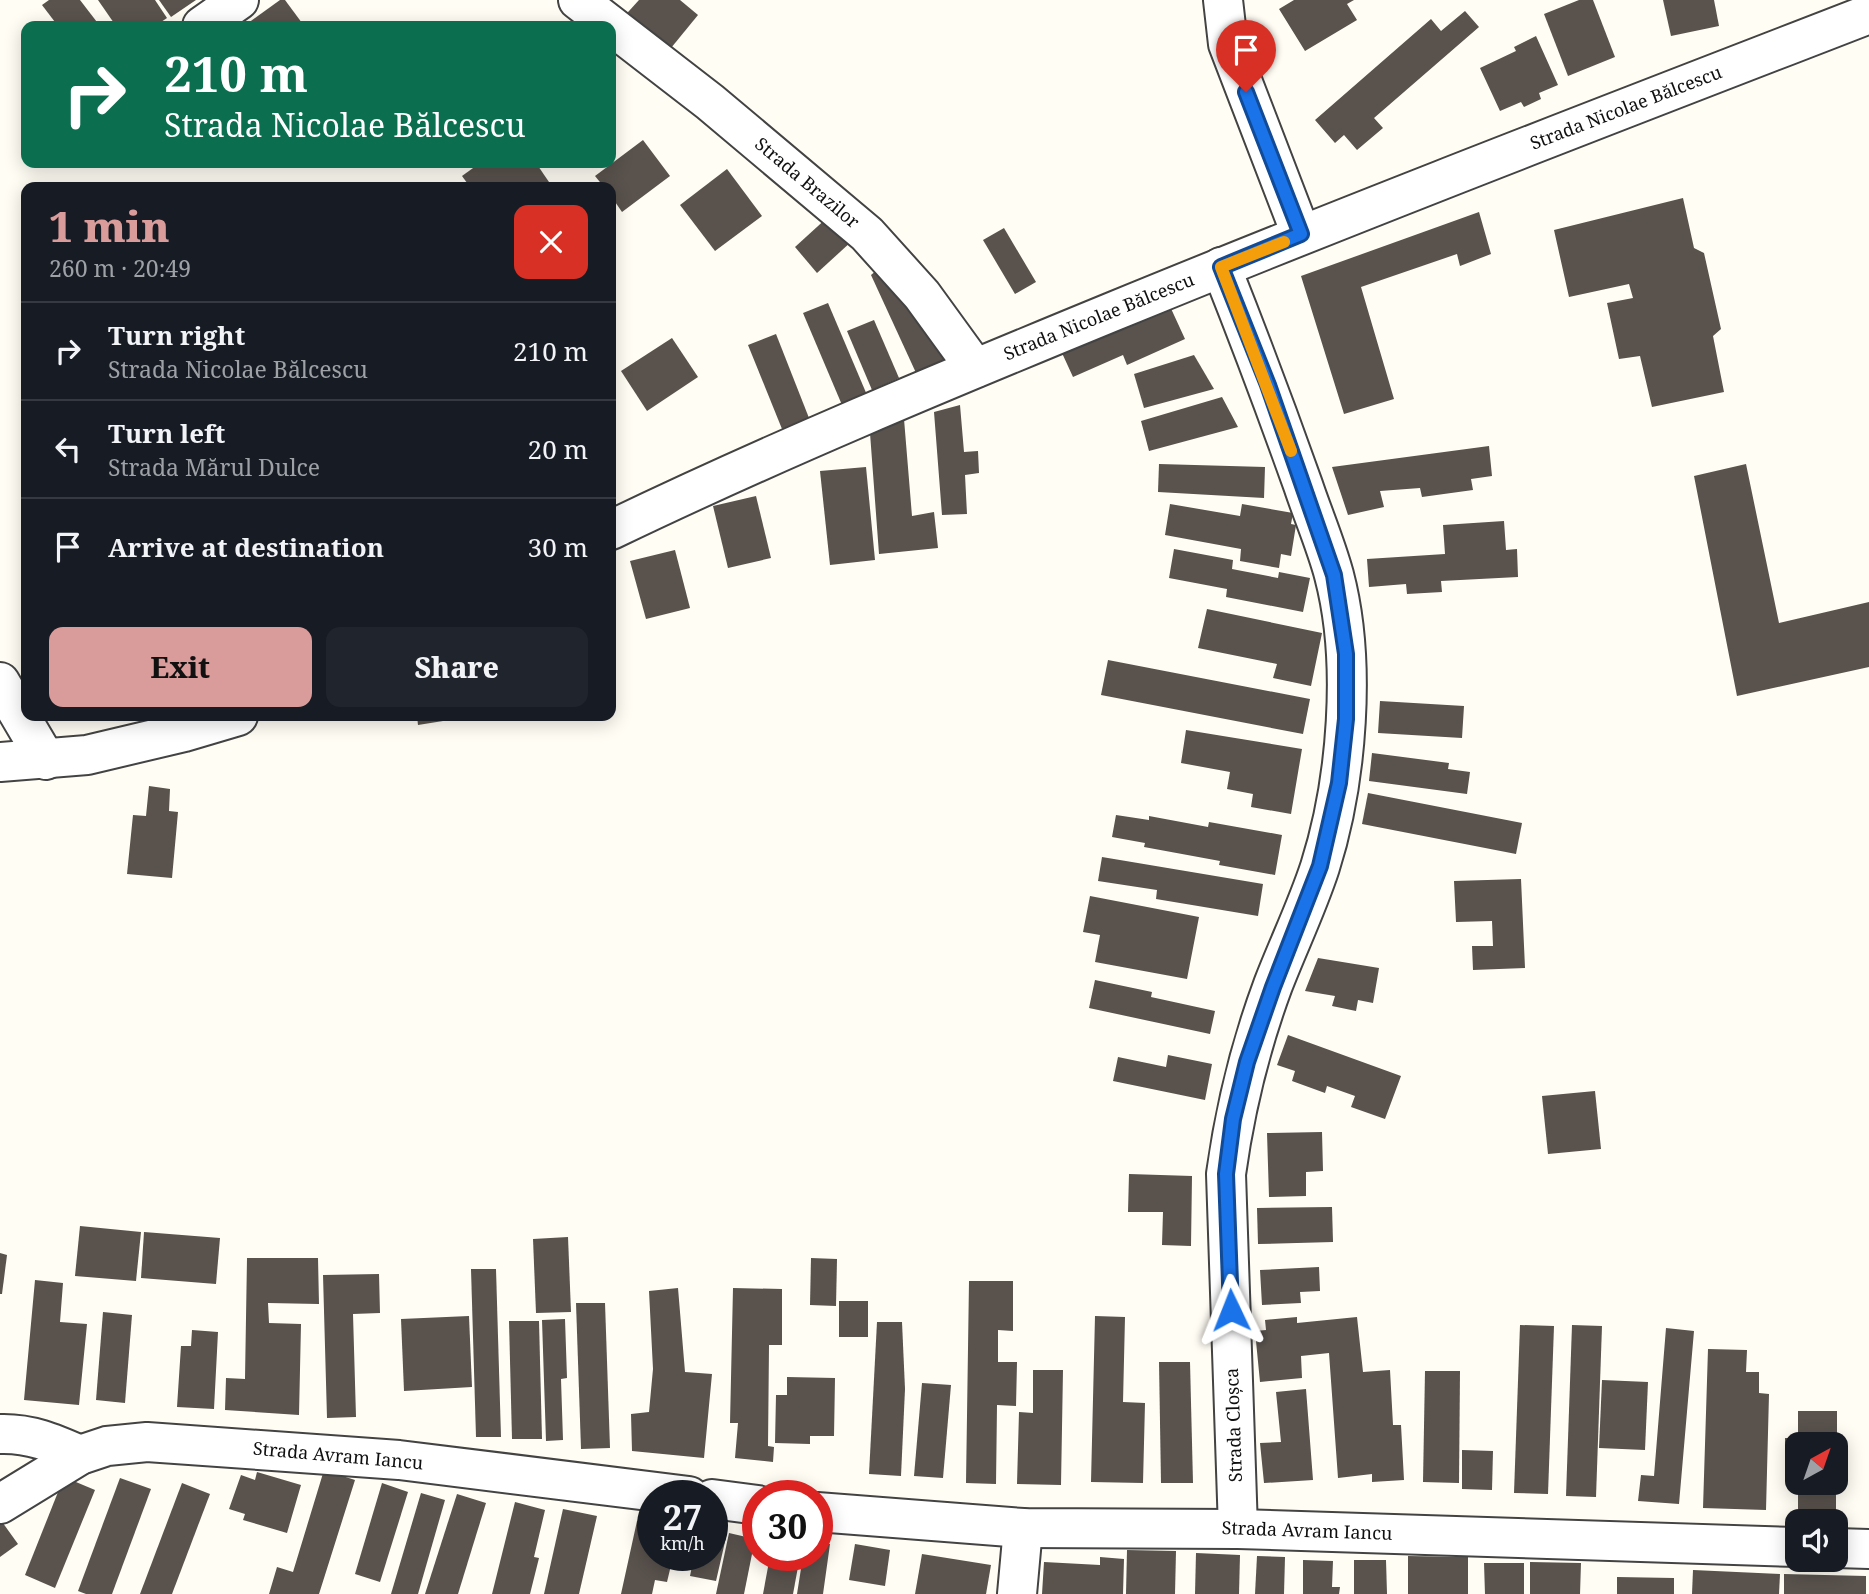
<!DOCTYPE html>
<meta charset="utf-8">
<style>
:root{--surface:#171b24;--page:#20242c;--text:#f1f3f6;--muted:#9ea1a6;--line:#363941;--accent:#da9c9b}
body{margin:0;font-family:"Noto Serif",serif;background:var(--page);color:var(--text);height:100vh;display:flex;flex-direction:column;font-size:26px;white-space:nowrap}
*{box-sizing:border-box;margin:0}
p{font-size:23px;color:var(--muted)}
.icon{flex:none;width:38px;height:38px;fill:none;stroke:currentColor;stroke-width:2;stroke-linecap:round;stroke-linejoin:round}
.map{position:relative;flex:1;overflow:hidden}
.drawer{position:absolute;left:21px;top:182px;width:595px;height:539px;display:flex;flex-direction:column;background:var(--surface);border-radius:14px;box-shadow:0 4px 18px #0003}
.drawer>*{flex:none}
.hud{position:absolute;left:21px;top:21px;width:595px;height:147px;border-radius:14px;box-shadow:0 4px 18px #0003;background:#0b6e4f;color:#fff;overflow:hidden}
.needle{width:46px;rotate:40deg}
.tools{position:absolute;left:1785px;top:1432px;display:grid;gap:14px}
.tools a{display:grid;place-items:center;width:63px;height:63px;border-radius:14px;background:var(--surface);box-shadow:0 4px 18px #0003;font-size:35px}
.speed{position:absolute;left:637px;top:1480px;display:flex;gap:14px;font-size:35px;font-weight:700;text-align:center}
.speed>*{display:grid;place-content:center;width:91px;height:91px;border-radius:50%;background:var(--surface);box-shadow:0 4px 18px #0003;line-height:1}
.speed small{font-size:18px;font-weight:400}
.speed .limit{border:10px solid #d22;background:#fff;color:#111}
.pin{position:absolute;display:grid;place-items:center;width:60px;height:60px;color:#fff;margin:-72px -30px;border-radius:50% 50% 50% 0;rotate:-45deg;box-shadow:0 0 7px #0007}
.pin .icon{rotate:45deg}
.me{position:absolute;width:77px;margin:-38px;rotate:358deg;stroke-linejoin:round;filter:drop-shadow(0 0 5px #0008)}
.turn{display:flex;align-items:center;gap:24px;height:147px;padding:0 28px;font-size:32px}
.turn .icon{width:91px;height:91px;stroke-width:2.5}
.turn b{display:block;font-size:49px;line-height:60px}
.round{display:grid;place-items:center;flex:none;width:74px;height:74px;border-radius:14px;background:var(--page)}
.head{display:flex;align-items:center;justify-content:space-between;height:119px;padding:0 28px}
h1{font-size:42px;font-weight:800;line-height:52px;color:var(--accent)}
.cta{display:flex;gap:14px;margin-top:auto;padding:14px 28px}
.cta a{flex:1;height:80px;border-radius:14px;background:var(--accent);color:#111;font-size:28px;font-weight:800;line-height:80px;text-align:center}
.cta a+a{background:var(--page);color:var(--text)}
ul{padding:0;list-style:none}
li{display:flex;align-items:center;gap:21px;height:98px;padding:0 28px;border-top:2px solid var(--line)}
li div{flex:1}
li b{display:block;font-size:26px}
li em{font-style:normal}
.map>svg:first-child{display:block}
</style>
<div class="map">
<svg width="1869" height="1594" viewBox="0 0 1869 1594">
<rect width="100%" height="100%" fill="#fffdf4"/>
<g fill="#59524d">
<polygon points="49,0 80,0 100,26 58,26 42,5"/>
<polygon points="98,0 155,0 167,18 155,26 116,26"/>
<polygon points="159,0 196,0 171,17"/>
<polygon points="280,0 285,0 302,23 298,26 244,26"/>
<polygon points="639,0 680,0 698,15 662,59 619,22"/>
<polygon points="1294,0 1354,0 1347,4 1357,20 1305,51 1279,9"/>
<polygon points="1579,0 1593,0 1615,57 1568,76 1544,14"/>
<polygon points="1663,0 1714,0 1719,26 1671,36"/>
<polygon points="1465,11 1479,27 1374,118 1383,128 1357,150 1344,135 1335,143 1315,120 1431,19 1441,31"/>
<polygon points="1536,36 1558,85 1539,93 1541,99 1524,107 1521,102 1500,111 1480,68 1516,51 1514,47"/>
<polygon points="643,140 670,176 622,212 611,196 611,187 604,187 595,176"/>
<polygon points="480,163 536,163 549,182 541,187 470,187 462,176"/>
<polygon points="727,169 762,216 715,251 680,205"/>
<polygon points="1683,198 1694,248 1704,253 1721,329 1713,336 1724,392 1652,407 1640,356 1619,359 1607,303 1633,298 1629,284 1569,297 1554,230"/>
<polygon points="1479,212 1491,254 1460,266 1457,254 1361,287 1394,399 1344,414 1301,276"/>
<polygon points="829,216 852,241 817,273 795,247"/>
<polygon points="1004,228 1036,282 1015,294 983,240"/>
<polygon points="884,264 911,296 946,361 917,375 871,275"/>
<polygon points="1168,302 1185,339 1127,365 1123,355 1073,377 1062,353"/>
<polygon points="828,303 867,395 842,405 803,313"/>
<polygon points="874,320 899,378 872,390 847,331"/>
<polygon points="776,334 809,418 782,429 748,345"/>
<polygon points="672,338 698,377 647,411 621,371"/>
<polygon points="1194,355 1214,389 1144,408 1134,374"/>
<polygon points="1222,397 1238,427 1149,451 1141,421"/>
<polygon points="960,405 964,452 978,451 979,473 965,475 967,514 942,515 934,412"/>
<polygon points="904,419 912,516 934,512 938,548 879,554 870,433"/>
<polygon points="1489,446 1492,476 1471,479 1473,490 1422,497 1420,488 1380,491 1384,507 1348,515 1332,467"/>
<polygon points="1159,464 1265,467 1264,498 1158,492"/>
<polygon points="1746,464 1779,623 1869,602 1869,667 1737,696 1694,476"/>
<polygon points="866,467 875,560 830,565 820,471"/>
<polygon points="756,496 771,558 728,568 713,506"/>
<polygon points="1170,504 1240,516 1242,504 1293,513 1291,524 1296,525 1291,556 1281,554 1279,568 1240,561 1241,549 1165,535"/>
<polygon points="1504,521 1506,550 1517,549 1518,577 1441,581 1442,592 1407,594 1406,584 1369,587 1367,559 1445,554 1443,525"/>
<polygon points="1174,549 1233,560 1232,569 1278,578 1279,572 1310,578 1303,612 1226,597 1227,589 1169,578"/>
<polygon points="675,550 690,608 646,619 630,561"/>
<polygon points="1207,609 1322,633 1311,686 1273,678 1277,664 1198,648"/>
<polygon points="1108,660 1310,699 1303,734 1101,695"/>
<polygon points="1380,701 1464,706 1462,738 1378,733"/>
<polygon points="417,716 468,716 468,717 418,725"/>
<polygon points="1186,730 1302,749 1291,814 1251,807 1253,794 1227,789 1230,772 1181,763"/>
<polygon points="1372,753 1449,763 1448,769 1470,772 1467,794 1369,781"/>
<polygon points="149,786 170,789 169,811 178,812 172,878 127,874 133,815 146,816"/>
<polygon points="1368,793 1522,823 1516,854 1362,824"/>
<polygon points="1116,815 1149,820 1149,816 1208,827 1209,822 1282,835 1275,875 1219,865 1220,861 1144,847 1145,843 1112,837"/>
<polygon points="1102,857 1263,884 1258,916 1156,899 1157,890 1098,881"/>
<polygon points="1521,879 1525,968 1473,970 1472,946 1493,946 1492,921 1456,922 1454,881"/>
<polygon points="1090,896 1199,917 1187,979 1095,962 1100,935 1083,932"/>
<polygon points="1318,958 1379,968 1373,1003 1358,1000 1356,1011 1332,1006 1335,996 1305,991"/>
<polygon points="1095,980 1152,992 1151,997 1215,1011 1210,1034 1089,1008"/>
<polygon points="1288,1035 1401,1076 1385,1119 1351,1107 1355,1096 1327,1086 1325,1093 1292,1081 1295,1071 1277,1065"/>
<polygon points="1168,1055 1212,1064 1205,1100 1113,1081 1118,1057 1166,1067"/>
<polygon points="1595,1091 1601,1149 1548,1154 1542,1096"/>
<polygon points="1322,1132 1323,1171 1306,1172 1306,1196 1269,1197 1267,1133"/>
<polygon points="1129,1174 1192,1176 1191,1246 1162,1245 1163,1212 1128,1212"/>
<polygon points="1332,1207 1333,1242 1258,1244 1257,1208"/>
<polygon points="80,1226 141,1232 136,1281 75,1276"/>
<polygon points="144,1232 220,1238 216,1284 141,1278"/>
<polygon points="568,1237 571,1312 536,1313 533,1239"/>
<polygon points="0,1253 7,1255 2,1294 0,1294"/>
<polygon points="247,1258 318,1258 319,1304 268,1303 269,1323 301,1324 299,1415 225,1410 226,1378 245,1379"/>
<polygon points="811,1258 837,1259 836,1306 810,1305"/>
<polygon points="1319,1267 1320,1291 1300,1292 1301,1303 1262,1305 1260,1270"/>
<polygon points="471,1269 496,1269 501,1437 476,1437"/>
<polygon points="379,1274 380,1313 353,1314 356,1417 327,1418 323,1275"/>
<polygon points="35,1280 63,1283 60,1322 87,1324 79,1405 24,1400"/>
<polygon points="969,1281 1013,1281 1013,1331 998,1330 998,1362 1017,1362 1016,1406 997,1405 996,1484 966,1483"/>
<polygon points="678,1288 685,1372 712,1374 704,1458 632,1451 631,1414 649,1412 653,1369 649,1291"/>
<polygon points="733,1288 782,1289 782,1345 769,1345 768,1446 774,1447 773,1462 735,1458 738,1423 730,1423"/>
<rect x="839" y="1301" width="29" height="36"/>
<polygon points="576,1303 605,1303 610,1448 581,1449"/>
<polygon points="103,1312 132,1315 125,1403 96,1400"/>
<polygon points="469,1316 472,1387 404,1391 401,1319"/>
<polygon points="1095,1316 1125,1317 1123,1402 1145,1403 1143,1483 1091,1482"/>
<polygon points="1297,1317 1297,1323 1357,1317 1363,1372 1390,1370 1393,1425 1401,1425 1404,1480 1372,1482 1372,1474 1338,1478 1329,1353 1301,1356 1302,1378 1260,1382 1255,1331 1266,1330 1265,1320"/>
<polygon points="565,1319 567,1378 561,1379 563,1440 546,1441 542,1320"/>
<polygon points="509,1321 539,1321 542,1439 512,1439"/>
<polygon points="877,1322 902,1322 905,1389 901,1476 869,1474"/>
<polygon points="1520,1325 1554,1326 1548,1494 1514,1493"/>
<polygon points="1572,1325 1602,1326 1596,1497 1566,1496"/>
<polygon points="1666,1328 1694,1331 1679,1504 1638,1501 1641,1475 1654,1476"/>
<polygon points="192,1330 218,1332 214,1409 177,1407 181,1346 191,1346"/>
<polygon points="1708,1349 1747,1350 1746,1372 1759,1372 1759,1393 1769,1394 1766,1510 1703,1508"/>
<polygon points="1159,1362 1190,1362 1193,1483 1161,1483"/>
<polygon points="1033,1370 1063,1370 1061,1485 1017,1484 1019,1412 1033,1413"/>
<polygon points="1425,1371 1460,1371 1459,1483 1423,1482"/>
<polygon points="787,1377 835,1378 834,1436 810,1436 810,1444 775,1443 776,1395 787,1395"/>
<polygon points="1602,1380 1648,1382 1645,1450 1599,1448"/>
<polygon points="922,1383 951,1385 943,1478 914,1476"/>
<polygon points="1306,1389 1313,1480 1264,1483 1260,1443 1281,1442 1276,1392"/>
<polygon points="1798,1411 1837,1411 1837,1444 1797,1444 1797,1476 1785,1475 1785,1438 1798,1438"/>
<polygon points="1462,1450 1493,1451 1492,1490 1462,1489"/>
<polygon points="324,1470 355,1480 319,1594 269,1594 277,1567 293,1572"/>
<polygon points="257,1472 301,1485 287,1533 243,1520 245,1514 229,1509 241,1475 255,1480"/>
<polygon points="64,1477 95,1490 55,1588 25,1575"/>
<polygon points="120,1478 151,1489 112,1594 86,1594 78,1591"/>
<polygon points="1798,1482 1836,1482 1836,1510 1798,1509"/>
<polygon points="182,1483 210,1494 172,1594 140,1594"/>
<polygon points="382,1483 408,1492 380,1582 355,1574"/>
<polygon points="421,1493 445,1500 418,1594 391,1594"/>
<polygon points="457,1494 486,1503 458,1594 425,1594"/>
<polygon points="515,1502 545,1510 534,1557 539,1558 530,1594 492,1594"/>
<polygon points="563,1509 597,1516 579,1594 544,1594"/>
<polygon points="0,1519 18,1544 0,1557"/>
<polygon points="637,1521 653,1524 653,1556 661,1556 661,1558 672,1561 667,1582 655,1580 652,1594 621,1594"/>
<polygon points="712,1529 727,1533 716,1581 690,1576 694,1556 712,1556"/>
<polygon points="729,1533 755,1539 744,1594 716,1594"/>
<polygon points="817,1543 830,1544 823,1594 797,1594 803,1556 817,1556"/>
<polygon points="855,1544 890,1550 885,1586 849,1580"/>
<polygon points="1127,1550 1176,1551 1175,1594 1126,1594"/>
<polygon points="1196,1553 1240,1555 1239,1594 1195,1594"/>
<polygon points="922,1554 991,1565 986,1594 915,1594"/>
<polygon points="770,1556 800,1556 793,1594 763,1594"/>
<polygon points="1257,1556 1285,1557 1284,1594 1255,1594"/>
<polygon points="1408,1556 1468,1557 1468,1594 1408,1594"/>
<polygon points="1100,1557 1124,1559 1123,1594 1042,1594 1044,1562 1100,1565"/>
<polygon points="1303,1560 1333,1561 1332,1587 1340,1587 1339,1594 1303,1594"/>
<polygon points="1354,1560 1386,1560 1387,1594 1354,1594"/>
<polygon points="1530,1562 1581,1563 1580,1594 1530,1594"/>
<polygon points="1484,1563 1524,1563 1524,1594 1485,1594"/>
<polygon points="1693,1570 1780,1574 1779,1594 1692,1594"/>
<polygon points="1784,1574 1866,1576 1866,1594 1784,1594"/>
<polygon points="1617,1577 1674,1578 1674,1594 1617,1594"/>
</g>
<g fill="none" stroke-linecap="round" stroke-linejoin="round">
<defs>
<g id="minor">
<polyline points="578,0 710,102 867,234 922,295 975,368"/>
<polyline points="1223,0 1228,44 1301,234"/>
<polyline points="202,26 239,0"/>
<path d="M 1221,267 C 1250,340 1277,412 1303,485 C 1313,515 1326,545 1334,575 C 1357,662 1347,782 1320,867 C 1307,907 1288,946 1273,985 C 1250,1047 1235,1109 1226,1174 L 1238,1529"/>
<path d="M 611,530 C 775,451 944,381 1112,312 C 1363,209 1616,112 1869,14"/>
<polyline points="0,682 46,760"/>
<polyline points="0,762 87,755 184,732 238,716"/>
<path d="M 0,1434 C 30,1433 53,1443 80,1455"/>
<polyline points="712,1499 758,1505"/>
<polyline points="0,1504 80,1455 107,1446 147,1442 399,1460 689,1496"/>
<polyline points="817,1512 1023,1528 1238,1529 1797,1547"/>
<polyline points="1836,1548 1869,1549"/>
<polyline points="1017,1594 1023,1528"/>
</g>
</defs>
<use href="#minor" stroke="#434343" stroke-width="42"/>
<use href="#minor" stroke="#fff" stroke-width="38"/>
</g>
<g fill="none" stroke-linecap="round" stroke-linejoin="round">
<defs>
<polyline id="route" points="1231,1310 1226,1174 1233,1119 1247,1062 1273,987 1320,866 1339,783 1346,719 1346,654 1334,575 1268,385 1221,267 1301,234 1246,92"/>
</defs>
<use href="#route" stroke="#114b97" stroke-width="18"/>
<use href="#route" stroke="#1a73e8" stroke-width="12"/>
<polyline stroke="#f59e0b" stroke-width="12" points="1284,242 1221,267 1291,451"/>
</g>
<g text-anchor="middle" stroke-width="7" stroke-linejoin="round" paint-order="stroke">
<g font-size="18" fill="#101010" stroke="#fff">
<text transform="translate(1626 108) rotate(-21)" y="6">Strada Nicolae Bălcescu</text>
<text transform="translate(807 183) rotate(40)" y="6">Strada Brazilor</text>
<text transform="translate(1099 317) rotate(-22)" y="6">Strada Nicolae Bălcescu</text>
<text transform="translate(1234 1425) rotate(-92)" y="6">Strada Cloșca</text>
<text transform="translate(338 1456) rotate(5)" y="6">Strada Avram Iancu</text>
<text transform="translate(1307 1531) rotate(2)" y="6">Strada Avram Iancu</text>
</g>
</g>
</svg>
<div class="tools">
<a><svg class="needle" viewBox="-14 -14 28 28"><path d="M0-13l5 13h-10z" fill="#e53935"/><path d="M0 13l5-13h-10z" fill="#9ea1a6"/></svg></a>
<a><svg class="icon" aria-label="sound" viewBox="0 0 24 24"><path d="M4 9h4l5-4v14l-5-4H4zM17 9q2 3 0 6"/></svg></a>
</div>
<div class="speed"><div>27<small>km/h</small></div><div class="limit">30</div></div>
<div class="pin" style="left:1246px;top:92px;background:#d93025"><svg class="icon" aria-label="arrive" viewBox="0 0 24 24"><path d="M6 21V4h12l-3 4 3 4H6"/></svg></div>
<svg class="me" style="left:1231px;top:1310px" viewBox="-20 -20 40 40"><path d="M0-17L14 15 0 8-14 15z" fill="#1a73e8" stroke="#fff" stroke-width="4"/></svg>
<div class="hud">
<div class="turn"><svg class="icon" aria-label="right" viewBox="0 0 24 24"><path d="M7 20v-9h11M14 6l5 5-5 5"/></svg><div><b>210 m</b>Strada Nicolae Bălcescu</div></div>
</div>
<section class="drawer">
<div class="head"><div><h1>1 min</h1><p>260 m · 20:49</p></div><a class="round" style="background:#d93025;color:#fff"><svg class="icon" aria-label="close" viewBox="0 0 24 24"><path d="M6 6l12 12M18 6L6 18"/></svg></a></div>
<ul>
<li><svg class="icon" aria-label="right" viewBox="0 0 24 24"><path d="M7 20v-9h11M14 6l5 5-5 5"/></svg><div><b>Turn right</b><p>Strada Nicolae Bălcescu</p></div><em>210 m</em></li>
<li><svg class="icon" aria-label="left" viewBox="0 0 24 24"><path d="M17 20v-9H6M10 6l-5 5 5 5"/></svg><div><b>Turn left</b><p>Strada Mărul Dulce</p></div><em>20 m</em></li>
<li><svg class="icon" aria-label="arrive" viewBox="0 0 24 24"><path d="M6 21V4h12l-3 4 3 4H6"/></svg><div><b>Arrive at destination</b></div><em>30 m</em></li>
</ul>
<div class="cta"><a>Exit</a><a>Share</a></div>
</section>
</div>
